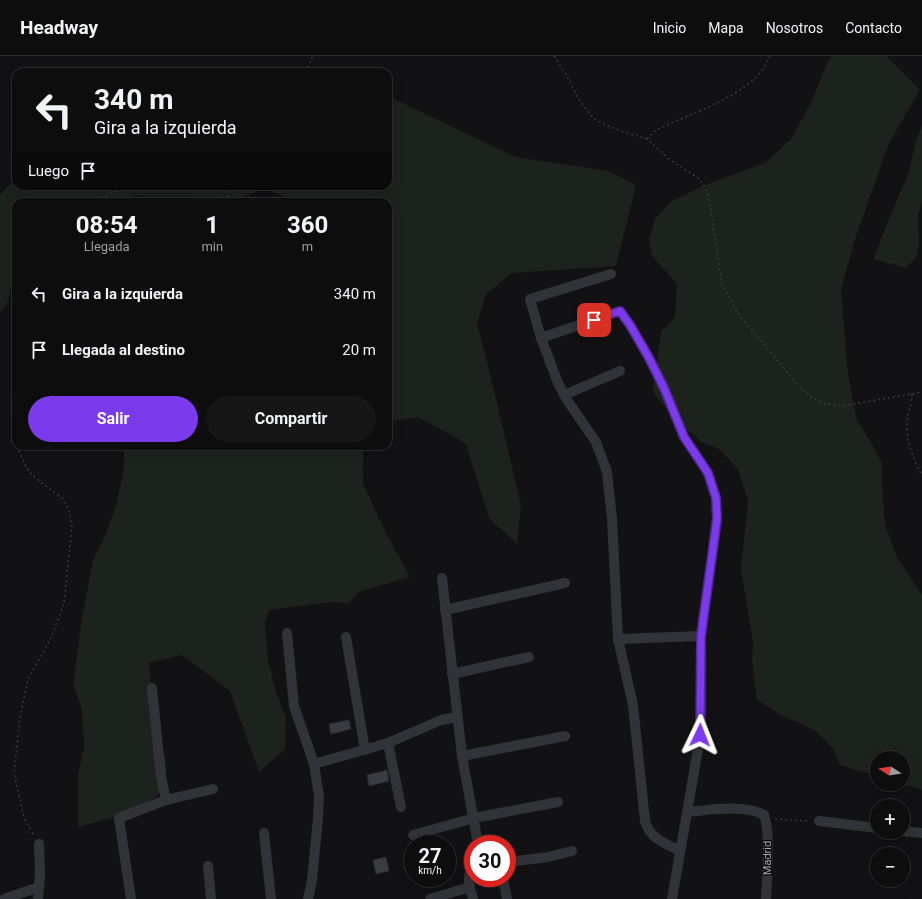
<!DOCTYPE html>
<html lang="es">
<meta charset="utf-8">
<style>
:root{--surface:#0e0d0e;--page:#171617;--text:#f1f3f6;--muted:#9b9c9e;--line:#2e2d2e;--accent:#7c3aed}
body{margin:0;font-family:Roboto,sans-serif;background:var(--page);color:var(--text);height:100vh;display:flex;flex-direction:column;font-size:15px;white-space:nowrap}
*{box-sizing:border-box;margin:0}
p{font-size:13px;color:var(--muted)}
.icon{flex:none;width:22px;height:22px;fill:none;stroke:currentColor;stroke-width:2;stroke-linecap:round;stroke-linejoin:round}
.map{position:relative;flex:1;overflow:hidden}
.side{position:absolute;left:12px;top:142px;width:380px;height:252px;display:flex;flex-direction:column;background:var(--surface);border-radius:12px;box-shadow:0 4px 16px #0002,0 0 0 1px var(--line)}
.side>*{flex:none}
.guide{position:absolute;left:12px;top:12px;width:380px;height:122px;border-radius:12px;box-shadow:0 4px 16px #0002,0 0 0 1px var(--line);background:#0e0d0e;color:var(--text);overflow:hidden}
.needle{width:26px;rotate:282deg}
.buttons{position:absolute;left:870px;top:695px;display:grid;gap:8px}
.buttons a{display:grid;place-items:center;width:40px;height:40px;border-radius:50%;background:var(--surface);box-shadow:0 4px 16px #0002,0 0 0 1px var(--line);font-size:20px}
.speed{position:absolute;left:404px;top:779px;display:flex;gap:8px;font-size:20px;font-weight:700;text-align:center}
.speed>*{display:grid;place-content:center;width:52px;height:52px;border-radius:50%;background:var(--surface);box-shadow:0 4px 16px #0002,0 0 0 1px var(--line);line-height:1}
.speed small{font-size:10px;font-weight:400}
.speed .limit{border:6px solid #d22;background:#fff;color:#111}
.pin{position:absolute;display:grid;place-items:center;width:34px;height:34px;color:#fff;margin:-17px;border-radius:8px;box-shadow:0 2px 6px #0006}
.me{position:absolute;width:44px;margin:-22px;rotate:2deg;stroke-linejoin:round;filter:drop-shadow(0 0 3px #0008)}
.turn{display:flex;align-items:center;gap:14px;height:84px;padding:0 16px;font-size:18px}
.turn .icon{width:52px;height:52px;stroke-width:2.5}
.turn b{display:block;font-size:28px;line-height:34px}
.then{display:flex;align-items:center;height:38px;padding:0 16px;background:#0003;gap:8px;font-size:15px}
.eta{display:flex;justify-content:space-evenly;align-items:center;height:68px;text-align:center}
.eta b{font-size:24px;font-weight:700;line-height:28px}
.cta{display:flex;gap:8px;margin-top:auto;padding:8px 16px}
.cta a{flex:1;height:46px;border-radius:24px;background:var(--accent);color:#fff;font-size:16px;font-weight:700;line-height:46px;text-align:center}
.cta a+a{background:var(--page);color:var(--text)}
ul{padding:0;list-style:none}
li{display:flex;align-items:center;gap:12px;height:56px;padding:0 16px}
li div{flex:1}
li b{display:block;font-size:15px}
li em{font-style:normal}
header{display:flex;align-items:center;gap:24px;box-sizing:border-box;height:56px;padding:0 20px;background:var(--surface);border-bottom:1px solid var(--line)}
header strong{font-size:19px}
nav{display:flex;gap:22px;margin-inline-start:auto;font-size:14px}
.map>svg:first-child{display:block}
</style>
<header>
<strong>Headway</strong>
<nav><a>Inicio</a><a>Mapa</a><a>Nosotros</a><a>Contacto</a></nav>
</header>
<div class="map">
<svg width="922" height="843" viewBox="0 0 922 843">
<rect width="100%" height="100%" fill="#121113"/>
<g fill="#1c231d">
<polygon points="832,0 886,0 920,34 889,87 855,183 841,233 848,319 857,365 868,381 882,407 882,427 885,469 897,501 922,539 922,734 902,728 903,702 877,702 877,720 840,709 833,692 814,674 781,659 757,644 752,604 753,585 741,513 748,445 738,413 719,393 701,386 676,363 653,337 661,276 675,261 677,228 652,200 649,183 655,163 672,145 705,129 765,107 791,83 811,46 828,5"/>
<polygon points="388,40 515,101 608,115 636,129 616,210 512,217 486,238 477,268 486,301 521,449 517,488 489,462 466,388 448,377 417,361 388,366 388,146 287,146 286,142 265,132 243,141 137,140 97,146 16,146 16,212 13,221 7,249 0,256 0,139 9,129 16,125 16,130 388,130"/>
<path d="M 922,70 L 922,143 L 918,159 L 919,188 L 916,201 L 906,212 L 874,203 C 883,175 895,149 906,123 C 913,106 913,87 922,70 Z"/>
<polygon points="123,390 366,390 363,395 363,428 387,479 410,521 359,536 349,547 330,546 269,554 265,568 268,603 276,636 286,661 285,693 259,716 230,635 182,599 148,607 167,714 157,741 115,761 78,771 78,718 84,691 82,654 73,628 82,562 93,504 106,478 116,450 123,417 124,400"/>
</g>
<g fill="#3b3c41" stroke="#2b2b2f">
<polygon points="349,664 351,673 331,678 329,668"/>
<polygon points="387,714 389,725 369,730 367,719"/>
<polygon points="386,801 389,815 376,818 373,804"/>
</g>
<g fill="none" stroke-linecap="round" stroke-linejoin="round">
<g stroke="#383a3f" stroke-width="1.5" stroke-dasharray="2 3" stroke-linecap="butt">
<polyline points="554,0 567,20 578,42 593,62 603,68 618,74 647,83 670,104 698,122 706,133 709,142 722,228 737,256 798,329 811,341 822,347 842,350 922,336"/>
<polyline points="305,16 313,0"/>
<path d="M 647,83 L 656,74 C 685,60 731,45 754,23 C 761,17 766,8 770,0"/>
<polyline points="92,146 116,135 138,130"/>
<polyline points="226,146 230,130"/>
<path d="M 16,290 C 13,321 7,356 16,386"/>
<path d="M 912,338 C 912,347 908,356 907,366 C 905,385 914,403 922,420"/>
<polyline points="17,390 26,411 33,420 62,442 69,454 72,469 64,548 50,584 28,623 20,662 14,716 24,762 34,780"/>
<polyline points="775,763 809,765"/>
</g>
<g stroke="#323338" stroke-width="10">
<path d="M 611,218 L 530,243 L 541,282 L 558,327 L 567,344 L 596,386 L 607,416 L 612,463 L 618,583 L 633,649 L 645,765 C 650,783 665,787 680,795"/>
<polyline points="541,282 620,255 630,269 648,300 664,332 684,381 708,417 716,442 717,463 701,580 701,670 699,687 672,843"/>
<polyline points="564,339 620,315"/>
<polyline points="442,522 462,700 478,788"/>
<polyline points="445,554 565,527"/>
<polyline points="287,577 294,650 314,708 319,740 318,762 314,803 312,824 308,843"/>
<polyline points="346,581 365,694"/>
<polyline points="618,583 701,580"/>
<polyline points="452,618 529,601"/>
<polyline points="152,632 161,720 166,744"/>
<polyline points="388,687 401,751"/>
<polyline points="462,700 565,680"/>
<polyline points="314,708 388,687 441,664 457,661"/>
<path d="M 688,756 C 709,754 744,748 764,759 C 771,777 767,823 766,843"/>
<polyline points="819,765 877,772"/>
<polyline points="903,775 922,777"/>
<polyline points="264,777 271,843"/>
<polyline points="413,779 474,762 558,746"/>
<polyline points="507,808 516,805 548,801 572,795"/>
<polyline points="208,810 211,843"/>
<path d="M 473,811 C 465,823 470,830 473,843"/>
<polyline points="503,822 507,843"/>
<polyline points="4,843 39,831"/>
<polyline points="38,843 40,819 39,788"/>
<polyline points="131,843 119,762 166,744 213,733"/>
<polyline points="430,843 470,831"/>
</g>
</g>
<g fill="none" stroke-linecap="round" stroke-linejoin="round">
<defs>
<polyline id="route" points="594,264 620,255 630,269 648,300 664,332 684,381 708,417 716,442 717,463 701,580 700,679"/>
</defs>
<use href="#route" stroke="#51269a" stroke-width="10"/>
<use href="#route" stroke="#7c3aed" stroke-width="7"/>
</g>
<g text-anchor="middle" stroke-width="3" stroke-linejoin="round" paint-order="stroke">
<g font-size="11" fill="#a2a7b5" stroke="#0d0d0e">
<text transform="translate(767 802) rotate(-90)" y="4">Madrid</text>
</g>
</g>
</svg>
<div class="buttons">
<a><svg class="needle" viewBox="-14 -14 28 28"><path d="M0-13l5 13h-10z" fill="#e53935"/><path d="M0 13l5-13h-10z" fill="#9b9c9e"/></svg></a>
<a>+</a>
<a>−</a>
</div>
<div class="speed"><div>27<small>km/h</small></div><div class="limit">30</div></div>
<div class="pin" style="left:594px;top:264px;background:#d93025"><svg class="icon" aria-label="arrive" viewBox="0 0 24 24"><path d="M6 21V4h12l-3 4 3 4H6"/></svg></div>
<svg class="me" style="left:700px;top:679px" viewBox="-20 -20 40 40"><path d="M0-17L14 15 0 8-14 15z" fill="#7c3aed" stroke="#fff" stroke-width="4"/></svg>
<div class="guide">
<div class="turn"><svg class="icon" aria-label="left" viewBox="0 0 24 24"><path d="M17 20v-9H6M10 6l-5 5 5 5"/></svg><div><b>340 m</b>Gira a la izquierda</div></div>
<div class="then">Luego<svg class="icon" aria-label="arrive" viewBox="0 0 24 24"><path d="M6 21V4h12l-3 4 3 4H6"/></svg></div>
</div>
<section class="side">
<div class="eta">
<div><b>08:54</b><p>Llegada</p></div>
<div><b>1</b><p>min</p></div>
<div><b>360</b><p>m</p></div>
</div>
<ul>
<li><svg class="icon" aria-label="left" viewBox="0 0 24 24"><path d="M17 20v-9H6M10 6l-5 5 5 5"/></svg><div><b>Gira a la izquierda</b></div><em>340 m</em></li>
<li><svg class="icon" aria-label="arrive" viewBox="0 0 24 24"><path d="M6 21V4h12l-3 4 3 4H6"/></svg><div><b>Llegada al destino</b></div><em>20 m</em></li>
</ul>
<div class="cta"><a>Salir</a><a>Compartir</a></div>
</section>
</div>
